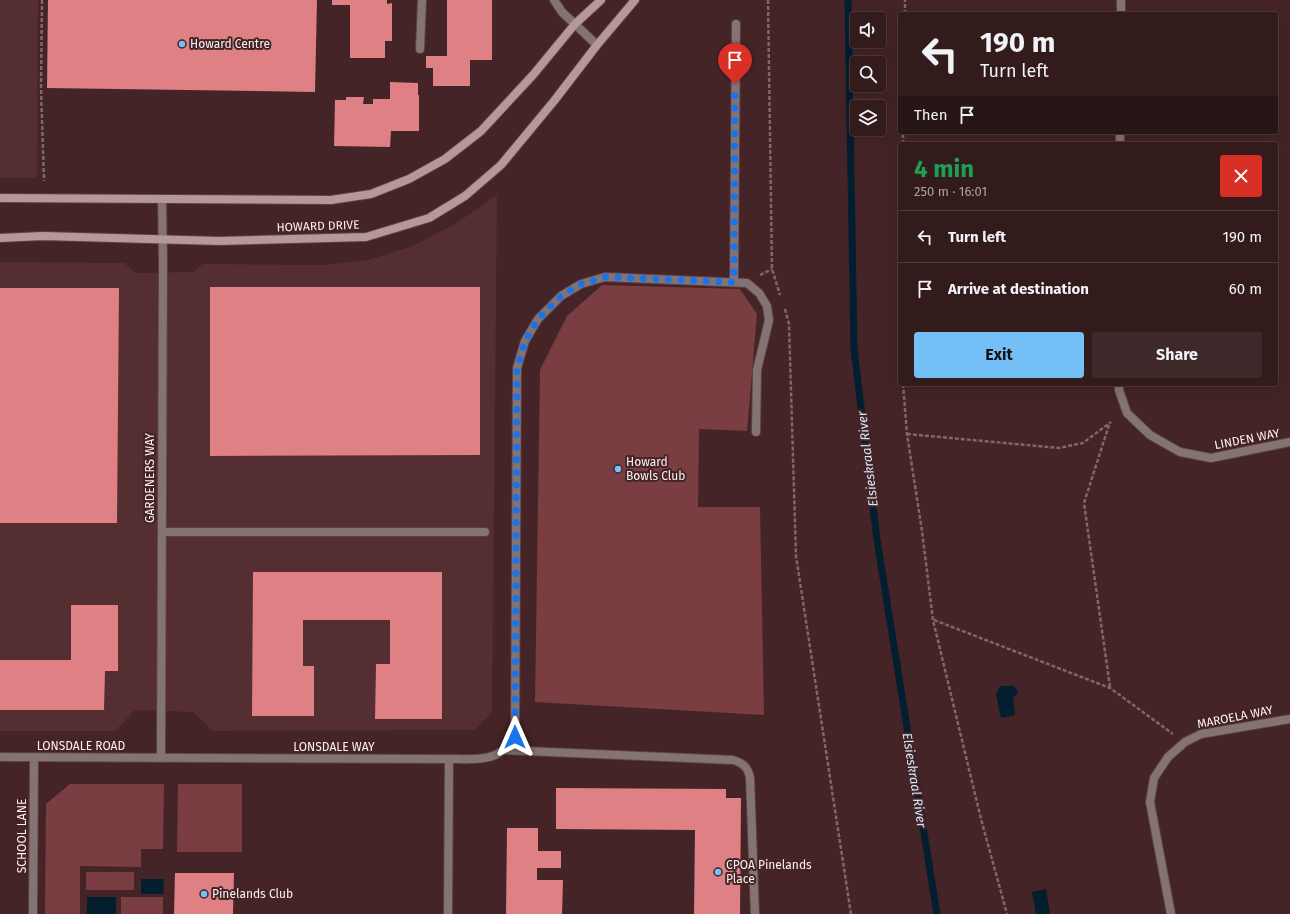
<!DOCTYPE html>
<meta charset="utf-8">
<style>
:root{--surface:#331b1c;--page:#3e2829;--text:#f1f3f6;--muted:#a9a1a3;--line:#4e393b;--accent:#74c0f6}
body{margin:0;font-family:"Fira Sans",sans-serif;background:var(--page);color:var(--text);height:100vh;display:flex;flex-direction:column;font-size:15px;white-space:nowrap}
*{box-sizing:border-box;margin:0}
p{font-size:13px;color:var(--muted)}
.icon{flex:none;width:22px;height:22px;fill:none;stroke:currentColor;stroke-width:2;stroke-linecap:round;stroke-linejoin:round}
.map{position:relative;flex:1;overflow:hidden}
.side{position:absolute;left:898px;top:142px;width:380px;height:244px;display:flex;flex-direction:column;background:var(--surface);border-radius:4px;box-shadow:0 4px 16px #0002,0 0 0 1px var(--line)}
.side>*{flex:none}
.guide{position:absolute;left:898px;top:12px;width:380px;height:122px;border-radius:4px;box-shadow:0 4px 16px #0002,0 0 0 1px var(--line);background:#331b1c;color:var(--text);overflow:hidden}
.controls{position:absolute;left:850px;top:12px;display:grid;gap:8px}
.controls a{display:grid;place-items:center;width:36px;height:36px;border-radius:4px;background:var(--surface);box-shadow:0 4px 16px #0002,0 0 0 1px var(--line);font-size:20px}
.pin{position:absolute;display:grid;place-items:center;width:34px;height:34px;color:#fff;margin:-41px -17px;border-radius:50% 50% 50% 0;rotate:-45deg;box-shadow:0 0 4px #0007}
.pin .icon{rotate:45deg}
.me{position:absolute;width:44px;margin:-22px;rotate:0deg;stroke-linejoin:round;filter:drop-shadow(0 0 3px #0008)}
.turn{display:flex;align-items:center;gap:14px;height:84px;padding:0 16px;font-size:18px}
.turn .icon{width:52px;height:52px;stroke-width:2.5}
.turn b{display:block;font-size:28px;line-height:34px}
.then{display:flex;align-items:center;height:38px;padding:0 16px;background:#0003;gap:8px;font-size:15px}
.round{display:grid;place-items:center;flex:none;width:42px;height:42px;border-radius:4px;background:var(--page)}
.summary{display:flex;align-items:center;justify-content:space-between;height:68px;padding:0 16px}
h1{font-size:24px;font-weight:700;line-height:30px;color:#1e9e55}
.primary-button{display:flex;gap:8px;margin-top:auto;padding:8px 16px}
.primary-button a{flex:1;height:46px;border-radius:4px;background:var(--accent);color:#111;font-size:16px;font-weight:700;line-height:46px;text-align:center}
.primary-button a+a{background:var(--page);color:var(--text)}
ul{padding:0;list-style:none}
li{display:flex;align-items:center;gap:12px;height:52px;padding:0 16px;border-top:1px solid var(--line)}
li div{flex:1}
li b{display:block;font-size:15px}
li em{font-style:normal}
.map>svg:first-child{display:block}
</style>
<div class="map">
<svg width="1290" height="914" viewBox="0 0 1290 914">
<rect width="100%" height="100%" fill="#442426"/>
<g fill="#542e30">
<polygon points="0,0 38,0 37,178 0,178"/>
<polygon points="497,195 492,713 474,730 213,731 193,712 135,710 115,731 0,731 0,262 124,263 136,273 194,272 203,264 322,265 368,260 413,246 458,222"/>
</g>
<g fill="#7a3d41">
<polygon points="602,285 740,289 757,314 747,431 699,429 698,507 760,507 764,715 535,702 540,370 567,316"/>
<polygon points="70,784 164,784 163,849 141,849 141,867 80,866 80,914 45,914 46,804"/>
<polygon points="178,784 242,784 242,852 177,852"/>
<rect x="86" y="872" width="48" height="18"/>
<rect x="121" y="897" width="42" height="17"/>
</g>
<g fill="#031e2f">
<polygon points="1000,686 1014,686 1018,692 1013,698 1015,715 1002,718 1000,715 996,694"/>
<polygon points="141,879 164,879 163,894 141,894"/>
<polygon points="1046,889 1050,914 1036,914 1032,892"/>
<rect x="87" y="897" width="29" height="17"/>
</g>
<g fill="none" stroke-linecap="round" stroke-linejoin="round">
<polyline stroke="#031e2f" stroke-width="7" points="848,0 854,349 877,540 937,914"/>
</g>
<g fill="#de8084">
<polygon points="48,0 317,0 315,92 47,88"/>
<polygon points="332,0 387,0 387,4 392,3 392,41 385,41 385,58 350,58 350,5 332,5"/>
<polygon points="447,0 492,0 492,60 470,60 470,86 433,86 433,68 426,68 426,56 447,56"/>
<polygon points="390,82 418,83 418,95 419,95 419,131 391,131 390,147 334,146 335,100 346,100 346,97 364,97 363,104 373,104 373,99 390,99"/>
<polygon points="210,287 480,287 480,455 210,456"/>
<polygon points="0,288 119,288 117,523 0,523"/>
<polygon points="253,572 442,572 442,719 375,719 376,664 390,664 390,620 303,620 303,666 314,666 314,716 252,716"/>
<polygon points="71,605 118,605 118,671 105,671 104,710 0,710 0,660 71,660"/>
<polygon points="556,788 726,789 726,798 741,798 740,914 694,914 695,830 556,829"/>
<polygon points="507,828 538,828 538,851 561,851 561,868 537,868 537,880 563,880 562,914 506,914"/>
<polygon points="175,873 234,873 233,914 174,914"/>
</g>
<g fill="none" stroke-linecap="round" stroke-linejoin="round">
<defs>
<g id="lane">
<polyline points="420,49 422,0"/>
<polyline points="734,282 736,24"/>
<polyline points="162,532 485,532"/>
<path d="M 504,750 L 733,760 C 743,763 748,767 750,778 L 755,914"/>
<polyline points="33,914 34,758"/>
<polyline points="448,914 449,759"/>
</g>
<g id="street">
<polyline points="554,0 562,12 597,45"/>
<polyline points="1121,14 1121,0"/>
<polyline points="1120,144 1120,132"/>
<polyline points="1119,384 1119,390 1127,413 1150,435 1180,452 1211,458 1290,442"/>
<path d="M 0,757 L 449,759 C 476,759 499,763 515,737 L 517,368 L 525,341 L 538,319 L 561,296 L 581,284 L 605,277 L 747,283 L 759,293 L 767,306 L 769,320 L 757,370 L 756,432"/>
<polyline points="161,758 163,261 162,199"/>
<polyline points="1171,914 1150,802 1154,778 1168,757 1185,742 1201,734 1290,719"/>
</g>
<g id="secondary">
<polyline points="0,198 331,200 371,194 409,179 445,159 481,131 533,75 575,24 601,0"/>
<polyline points="0,238 43,236 219,241 366,237 429,218 465,196 501,165 554,101 597,45 635,0"/>
</g>
</defs>
<use href="#lane" stroke="#5e4142" stroke-width="10"/>
<use href="#street" stroke="#5e4142" stroke-width="10"/>
<use href="#secondary" stroke="#5e4142" stroke-width="10"/>
<g stroke="#816769" stroke-width="2.5" stroke-dasharray="4 2" stroke-linecap="butt">
<polyline points="42,0 41,88 44,181"/>
<polyline points="768,0 772,269 780,295"/>
<polyline points="905,14 905,0"/>
<polyline points="903,144 903,132"/>
<polyline points="760,275 772,269"/>
<polyline points="785,309 789,324 796,556 851,914"/>
<polyline points="903,384 907,434 922,531 933,620 981,819 1007,914"/>
<polyline points="907,434 1059,448 1083,443 1111,422"/>
<polyline points="934,620 1110,688 1173,734"/>
<polyline points="1110,687 1084,503 1110,422"/>
</g>
<use href="#lane" stroke="#847373" stroke-width="8"/>
<use href="#street" stroke="#847373" stroke-width="8"/>
<use href="#secondary" stroke="#b5999a" stroke-width="8"/>
</g>
<g fill="none" stroke-linecap="round" stroke-linejoin="round">
<polyline stroke="#1a73e8" stroke-width="7" stroke-dasharray="0 12.6" points="515,737 517,368 525,341 538,319 561,296 581,284 605,277 734,282 735,84"/>
</g>
<g fill="#74c0f6" stroke="#442426" stroke-width="1.5">
<circle cx="182" cy="44" r="4"/>
<circle cx="618" cy="469" r="4"/>
<circle cx="718" cy="872" r="4"/>
<circle cx="204" cy="894" r="4"/>
</g>
<g text-anchor="middle" stroke-width="4" stroke-linejoin="round" paint-order="stroke">
<g font-size="12" fill="#fef1f1" stroke="#442426" text-anchor="start">
<text x="190" y="48">Howard Centre</text>
<text x="626" y="466">Howard<tspan x="626" dy="14">Bowls Club</tspan></text>
<text x="726" y="869">CPOA Pinelands<tspan x="726" dy="14">Place</tspan></text>
<text x="212" y="898">Pinelands Club</text>
</g>
<g font-size="12" fill="#fef1f1" stroke="#442426">
<text transform="translate(318 226) rotate(-2)" y="4">HOWARD DRIVE</text>
<text transform="translate(1247 439) rotate(-11)" y="4">LINDEN WAY</text>
<text transform="translate(150 478) rotate(-90)" y="4">GARDENERS WAY</text>
<text transform="translate(1235 717) rotate(-11)" y="4">MAROELA WAY</text>
<text x="81" y="750">LONSDALE ROAD</text>
<text x="334" y="751">LONSDALE WAY</text>
<text transform="translate(22 836) rotate(-90)" y="4">SCHOOL LANE</text>
</g>
<g font-size="13" font-style="italic" fill="#d3e6f5" stroke="#442426">
<text transform="translate(867 459) rotate(-97)" y="5">Elsieskraal River</text>
<text transform="translate(915 780) rotate(81)" y="5">Elsieskraal River</text>
</g>
</g>
</svg>
<div class="controls">
<a><svg class="icon" aria-label="sound" viewBox="0 0 24 24"><path d="M4 9h4l5-4v14l-5-4H4zM17 9q2 3 0 6"/></svg></a>
<a><svg class="icon" aria-label="search" viewBox="0 0 24 24"><circle cx="10" cy="10" r="6"/><path d="M15 15l6 6"/></svg></a>
<a><svg class="icon" aria-label="layers" viewBox="0 0 24 24"><path d="M12 4l9 5-9 5-9-5zM3 14l9 5 9-5"/></svg></a>
</div>
<div class="pin" style="left:735px;top:84px;background:#d93025"><svg class="icon" aria-label="arrive" viewBox="0 0 24 24"><path d="M6 21V4h12l-3 4 3 4H6"/></svg></div>
<svg class="me" style="left:515px;top:737px" viewBox="-20 -20 40 40"><path d="M0-17L14 15 0 8-14 15z" fill="#1a73e8" stroke="#fff" stroke-width="4"/></svg>
<div class="guide">
<div class="turn"><svg class="icon" aria-label="left" viewBox="0 0 24 24"><path d="M17 20v-9H6M10 6l-5 5 5 5"/></svg><div><b>190 m</b>Turn left</div></div>
<div class="then">Then<svg class="icon" aria-label="arrive" viewBox="0 0 24 24"><path d="M6 21V4h12l-3 4 3 4H6"/></svg></div>
</div>
<section class="side">
<div class="summary"><div><h1>4 min</h1><p>250 m · 16:01</p></div><a class="round" style="background:#d93025;color:#fff"><svg class="icon" aria-label="close" viewBox="0 0 24 24"><path d="M6 6l12 12M18 6L6 18"/></svg></a></div>
<ul>
<li><svg class="icon" aria-label="left" viewBox="0 0 24 24"><path d="M17 20v-9H6M10 6l-5 5 5 5"/></svg><div><b>Turn left</b></div><em>190 m</em></li>
<li><svg class="icon" aria-label="arrive" viewBox="0 0 24 24"><path d="M6 21V4h12l-3 4 3 4H6"/></svg><div><b>Arrive at destination</b></div><em>60 m</em></li>
</ul>
<div class="primary-button"><a>Exit</a><a>Share</a></div>
</section>
</div>
